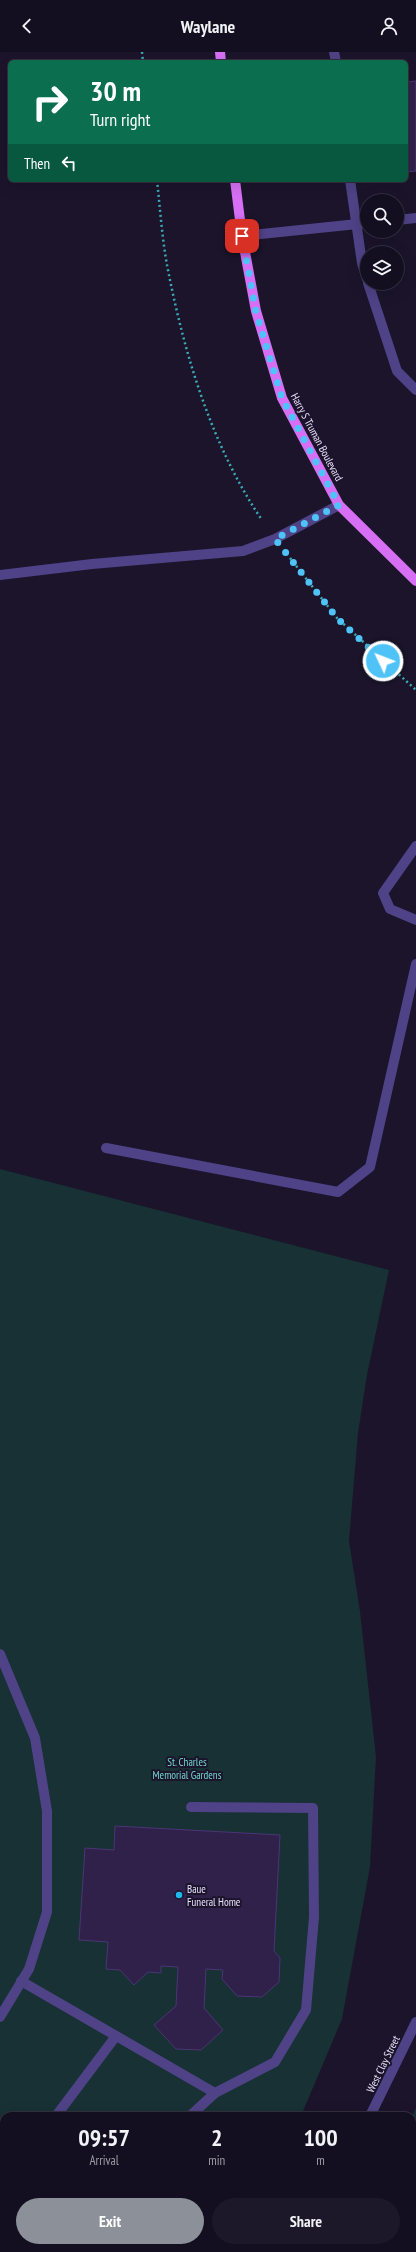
<!DOCTYPE html>
<style>
:root{--surface:#140f20;--page:#1d1829;--text:#f1f3f6;--muted:#9d9ca5;--line:#332f3e;--accent:#8c9099}
body{margin:0;font-family:"PT Sans Narrow",sans-serif;background:var(--page);color:var(--text);height:100vh;display:flex;flex-direction:column;font-size:15px;white-space:nowrap}
*{box-sizing:border-box;margin:0}
p{font-size:13px;color:var(--muted)}
.icon{flex:none;width:22px;height:22px;fill:none;stroke:currentColor;stroke-width:2;stroke-linecap:round;stroke-linejoin:round}
.map{position:relative;flex:1;overflow:hidden}
.sheet{position:absolute;left:0px;top:2060px;width:416px;height:140px;display:flex;flex-direction:column;background:var(--surface);border-radius:12px 12px 0 0;box-shadow:0 4px 16px #0002,0 0 0 1px var(--line)}
.sheet>*{flex:none}
.top-card{position:absolute;left:8px;top:8px;width:400px;height:122px;border-radius:6px;box-shadow:0 4px 16px #0002,0 0 0 1px var(--line);background:#0b6e4f;color:#fff;overflow:hidden}
.fabs{position:absolute;left:360px;top:142px;display:grid;gap:8px}
.fabs a{display:grid;place-items:center;width:44px;height:44px;border-radius:50%;background:var(--surface);box-shadow:0 4px 16px #0002,0 0 0 1px var(--line);font-size:20px}
.pin{position:absolute;display:grid;place-items:center;width:34px;height:34px;color:#fff;margin:-17px;border-radius:8px;box-shadow:0 2px 6px #0006}
.me{position:absolute;width:44px;margin:-22px;rotate:313deg;stroke-linejoin:round;filter:drop-shadow(0 0 3px #0008)}
.turn{display:flex;align-items:center;gap:14px;height:84px;padding:0 16px;font-size:18px}
.turn .icon{width:52px;height:52px;stroke-width:2.5}
.turn b{display:block;font-size:28px;line-height:34px}
.then{display:flex;align-items:center;height:38px;padding:0 16px;background:#0003;gap:8px;font-size:15px}
.eta{display:flex;justify-content:space-evenly;align-items:center;height:68px;text-align:center}
.eta b{font-size:24px;font-weight:600;line-height:28px}
.primary-button{display:flex;gap:8px;margin-top:auto;padding:8px 16px}
.primary-button a{flex:1;height:46px;border-radius:24px;background:var(--accent);color:#fff;font-size:16px;font-weight:600;line-height:46px;text-align:center}
.primary-button a+a{background:var(--page);color:var(--text)}
header{display:flex;justify-content:space-between;align-items:center;height:52px;padding:0 16px;background:var(--surface);font-size:18px;font-weight:600}
.map>svg:first-child{display:block}
</style>
<header><svg class="icon" aria-label="back" viewBox="0 0 24 24"><path d="M15 5l-7 7 7 7"/></svg>Waylane<svg class="icon" aria-label="person" viewBox="0 0 24 24"><circle cx="12" cy="8" r="4"/><path d="M4 21q1-7 8-7t8 7"/></svg></header>
<div class="map">
<svg width="416" height="2200" viewBox="0 0 416 2200">
<rect width="100%" height="100%" fill="#1b142b"/>
<g fill="#173134">
<polygon points="0,1117 389,1218 367,1323 358,1381 349,1489 360,1559 376,1705 370,1815 342,1967 301,2064 4,2064 4,2196 229,2196 226,2200 0,2200"/>
<polygon points="416,2056 416,2153 412,2160 412,2064"/>
<polygon points="340,2196 392,2196 390,2200 337,2200"/>
</g>
<g fill="#30214a" stroke="#4b3575">
<polygon points="416,29 416,119 406,120 406,30"/>
<polygon points="115,1774 280,1783 274,1899 280,1906 279,1930 262,1945 237,1944 222,1927 223,1918 206,1917 204,1956 223,1978 201,1998 176,1997 154,1973 176,1954 178,1915 161,1914 161,1921 148,1920 134,1933 120,1918 106,1917 108,1890 79,1888 85,1796 114,1798"/>
</g>
<g fill="none" stroke-linecap="round" stroke-linejoin="round">
<g stroke="#3baab5" stroke-width="2.5" stroke-dasharray="2 3" stroke-linecap="butt">
<polyline points="142,0 143,10"/>
<path d="M 157,128 C 160,156 162,185 167,213 C 184,301 211,393 262,468"/>
<polyline points="290,506 337,566 416,638"/>
</g>
<g stroke="#4f4286" stroke-width="10">
<polyline points="334,0 336,10"/>
<polyline points="350,128 362,211 367,227"/>
<polyline points="397,168 416,166"/>
<polyline points="242,184 367,171"/>
<polyline points="368,231 397,319 416,338"/>
<polyline points="0,523 92,512 243,499 275,487 339,453"/>
<polyline points="416,794 383,841 390,857 416,868"/>
<polyline points="106,1096 338,1140 370,1115 416,912"/>
<polyline points="21,1929 215,2041"/>
<polyline points="56,2064 116,1984"/>
<polyline points="190,2064 215,2041 275,2010 306,1958 314,1865 313,1756 191,1755"/>
<polyline points="0,2140 4,2134"/>
<polyline points="80,2200 83,2196"/>
</g>
<polyline stroke="#4f4286" stroke-width="10" points="0,1602 35,1686 47,1759 47,1860 29,1917 0,1965"/>
<g stroke="#4f4286" stroke-width="10">
<polyline points="370,2064 416,1970"/>
<polyline points="298,2200 300,2196"/>
</g>
<g stroke="#d66ff4" stroke-width="10">
<polyline points="220,0 221,10"/>
<polyline points="235,128 242,184 256,259 282,346 339,453 416,529"/>
</g>
<polyline stroke="#f36493" stroke-width="12" points="416,2200 416,2199"/>
</g>
<g fill="none" stroke-linecap="round" stroke-linejoin="round">
<polyline stroke="#4fc3f7" stroke-width="7" stroke-dasharray="0 12.6" points="242,184 256,260 282,346 339,453 275,487 337,566 383,609"/>
</g>
<circle fill="#1bb9ee" stroke="#1b142b" stroke-width="1.5" cx="179" cy="1843" r="4"/>
<g text-anchor="middle" stroke-width="4" stroke-linejoin="round" paint-order="stroke">
<g font-size="11" fill="#e8e0fd" stroke="#1b142b">
<text transform="translate(317 385) rotate(62)" y="4">Harry S Truman Boulevard</text>
<text transform="translate(383 2012) rotate(-64)" y="4">West Clay Street</text>
</g>
<g font-size="11" fill="#70d9ce" stroke="#1b142b">
<text x="187" y="1714">St. Charles<tspan x="187" dy="13">Memorial Gardens</tspan></text>
</g>
<g font-size="11" fill="#e8e0fd" stroke="#1b142b" text-anchor="start">
<text x="187" y="1841">Baue<tspan x="187" dy="13">Funeral Home</tspan></text>
</g>
</g>
</svg>
<div class="fabs">
<a><svg class="icon" aria-label="search" viewBox="0 0 24 24"><circle cx="10" cy="10" r="6"/><path d="M15 15l6 6"/></svg></a>
<a><svg class="icon" aria-label="layers" viewBox="0 0 24 24"><path d="M12 4l9 5-9 5-9-5zM3 14l9 5 9-5"/></svg></a>
</div>
<div class="pin" style="left:242px;top:184px;background:#d93025"><svg class="icon" aria-label="arrive" viewBox="0 0 24 24"><path d="M6 21V4h12l-3 4 3 4H6"/></svg></div>
<svg class="me" style="left:383px;top:609px" viewBox="-20 -20 40 40"><circle r="17" fill="#4fc3f7" stroke="#fff" stroke-width="3"/><path d="M0-11L8 9 0 5-8 9z" fill="#fff"/></svg>
<div class="top-card">
<div class="turn"><svg class="icon" aria-label="right" viewBox="0 0 24 24"><path d="M7 20v-9h11M14 6l5 5-5 5"/></svg><div><b>30 m</b>Turn right</div></div>
<div class="then">Then<svg class="icon" aria-label="left" viewBox="0 0 24 24"><path d="M17 20v-9H6M10 6l-5 5 5 5"/></svg></div>
</div>
<section class="sheet">
<div class="eta">
<div><b>09:57</b><p>Arrival</p></div>
<div><b>2</b><p>min</p></div>
<div><b>100</b><p>m</p></div>
</div>
<div class="primary-button"><a>Exit</a><a>Share</a></div>
</section>
</div>
